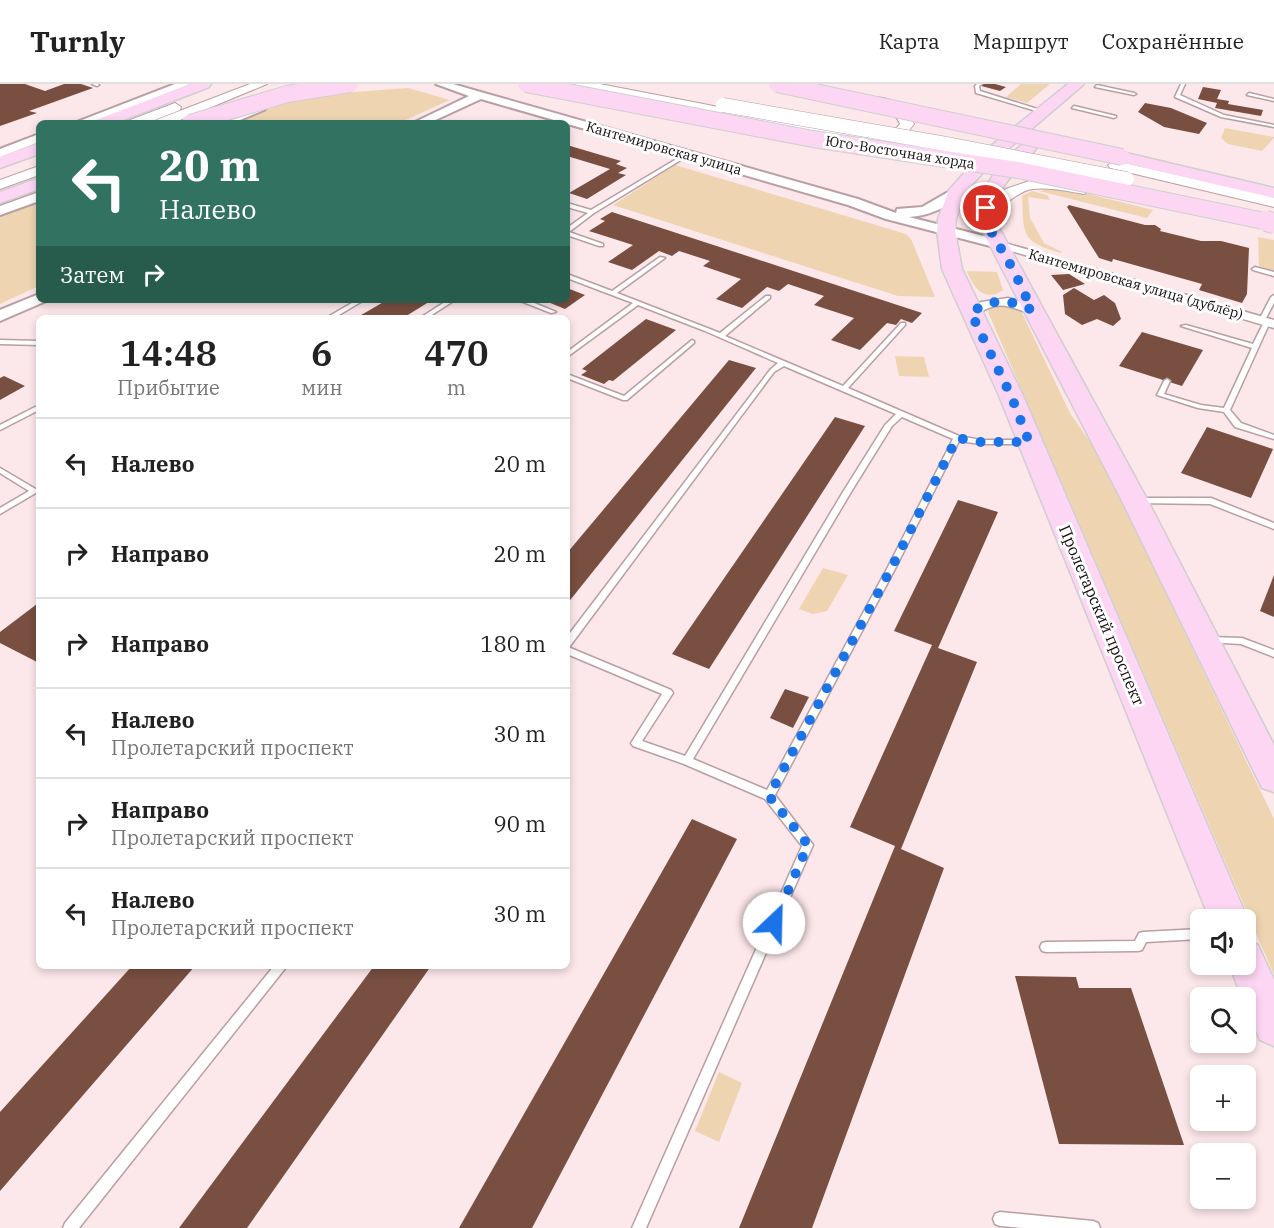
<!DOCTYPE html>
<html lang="ru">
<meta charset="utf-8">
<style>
:root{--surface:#fff;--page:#f6f6f6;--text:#222;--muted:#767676;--line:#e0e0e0}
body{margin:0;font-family:"IBM Plex Serif",serif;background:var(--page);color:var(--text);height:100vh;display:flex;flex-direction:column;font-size:22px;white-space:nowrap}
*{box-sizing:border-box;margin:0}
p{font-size:20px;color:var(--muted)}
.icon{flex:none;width:33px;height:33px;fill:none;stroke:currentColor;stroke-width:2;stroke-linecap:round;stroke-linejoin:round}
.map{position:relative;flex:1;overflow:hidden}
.sheet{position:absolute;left:36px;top:231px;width:534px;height:654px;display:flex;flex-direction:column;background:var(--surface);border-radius:9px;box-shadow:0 3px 9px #0003}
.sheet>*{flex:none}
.top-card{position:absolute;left:36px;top:36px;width:534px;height:183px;border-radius:9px;box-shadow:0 3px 9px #0003;background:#317260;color:#fff;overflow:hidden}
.buttons{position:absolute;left:1190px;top:825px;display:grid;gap:12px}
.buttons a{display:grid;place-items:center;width:66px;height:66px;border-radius:9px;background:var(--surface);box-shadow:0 3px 9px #0003;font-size:30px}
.pin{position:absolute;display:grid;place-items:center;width:51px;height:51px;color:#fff;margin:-26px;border:3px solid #fff;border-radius:50%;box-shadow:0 2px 6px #0007}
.me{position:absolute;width:66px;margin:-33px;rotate:24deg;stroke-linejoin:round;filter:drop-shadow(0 0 4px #0008)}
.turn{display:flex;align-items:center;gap:21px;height:126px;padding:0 24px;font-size:27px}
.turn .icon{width:78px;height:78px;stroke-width:2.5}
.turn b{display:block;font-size:42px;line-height:51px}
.then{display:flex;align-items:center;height:57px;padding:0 24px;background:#0003;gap:12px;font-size:22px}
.eta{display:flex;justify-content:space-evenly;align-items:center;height:102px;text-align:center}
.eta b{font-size:36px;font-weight:600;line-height:42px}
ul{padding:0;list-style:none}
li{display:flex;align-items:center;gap:18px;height:90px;padding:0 24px;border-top:2px solid var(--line)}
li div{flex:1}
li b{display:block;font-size:22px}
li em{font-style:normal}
header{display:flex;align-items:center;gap:36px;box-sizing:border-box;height:84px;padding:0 30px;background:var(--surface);border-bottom:2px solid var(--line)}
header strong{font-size:28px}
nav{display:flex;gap:33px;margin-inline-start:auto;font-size:21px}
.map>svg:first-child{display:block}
</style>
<header>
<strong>Turnly</strong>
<nav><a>Карта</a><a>Маршрут</a><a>Сохранённые</a></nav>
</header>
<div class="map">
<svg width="1274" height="1144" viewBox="0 0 1274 1144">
<rect width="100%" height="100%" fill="#fce7ea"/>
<g fill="#efd4b2">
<polygon points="1021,0 1050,0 1027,19 1006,13"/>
<polygon points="408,4 450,16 399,39 235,39 301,12"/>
<polygon points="1225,44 1274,53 1274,54 1262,67 1228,60 1221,54"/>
<polygon points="675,81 906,150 911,155 935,213 898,212 613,121"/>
<polygon points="1051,105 1076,107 1153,126 1147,134 1039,107"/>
<path d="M 1032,107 L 1047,111 L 1050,116 L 1028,113 L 1030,134 L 1044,159 L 1062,168 L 1061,169 C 1020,157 1024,151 1022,112 Z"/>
<polygon points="39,117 39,202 0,220 0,133"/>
<polygon points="1258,153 1274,156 1274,188 1259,184"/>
<path d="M 967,187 L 997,188 L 1003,206 C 984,219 973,203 967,187 Z"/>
<polygon points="997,220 1019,224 1022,229 1070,329 1101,374 1274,735 1274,891 988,228 990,223"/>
<polygon points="895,272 924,273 929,293 899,292"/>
<polygon points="823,484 848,491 827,527 813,530 799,525"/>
<polygon points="719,988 742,999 719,1058 695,1047"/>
</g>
<g fill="#784f40">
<polygon points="0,0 25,0 45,7 64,0 81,0 93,4 29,27 37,29 0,42"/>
<polygon points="974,0 995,0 1006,3 1000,7"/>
<polygon points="1203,3 1221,6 1217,15 1229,17 1228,20 1263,26 1261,32 1215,24 1217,19 1198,15"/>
<polygon points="1145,19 1171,24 1207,39 1199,50 1164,43 1138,28"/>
<polygon points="567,61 621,77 616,80 627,84 618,89 626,91 587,115 569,109 610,85 567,72"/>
<polygon points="1069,121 1145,141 1155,141 1161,145 1160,147 1201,157 1221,157 1249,164 1247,210 1242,219 1199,206 1202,200 1113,175 1112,178 1099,174 1067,123"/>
<polygon points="612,128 778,182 922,229 912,239 901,235 896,241 887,239 860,266 831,256 854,234 814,221 824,212 788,200 779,207 767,203 742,224 716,215 741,195 703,182 710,177 679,167 672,172 659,167 632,186 608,178 633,161 589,147 605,137 600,135"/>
<polygon points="1069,190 1085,200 1063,206 1051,191"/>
<polygon points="567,204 585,211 565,225 543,216 567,216"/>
<polygon points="1074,204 1094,216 1104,211 1115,219 1121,235 1113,242 1097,235 1082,241 1065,230 1063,211"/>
<polygon points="387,216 432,216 403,234 356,234"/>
<polygon points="646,235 676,246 613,297 609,296 604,300 581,291 587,287 582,285"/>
<polygon points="1142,248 1203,266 1182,302 1119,282"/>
<polygon points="729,276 756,284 567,520 567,469"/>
<polygon points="4,292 25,302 0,316 0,294"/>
<polygon points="835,333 865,342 709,585 672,570"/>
<polygon points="1207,343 1273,365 1251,414 1181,389"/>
<polygon points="958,416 998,428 938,564 977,578 901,765 944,784 812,1144 739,1144 895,762 850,743 932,561 894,547"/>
<polygon points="1274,491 1274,533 1260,527"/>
<polygon points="37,520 39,521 39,579 0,559 0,548"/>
<polygon points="785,605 809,613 793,644 770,634"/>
<polygon points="692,735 737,755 532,1144 459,1144"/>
<polygon points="132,882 195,882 0,1107 0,1028"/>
<polygon points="374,882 431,882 247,1144 179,1144"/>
<polygon points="1015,892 1076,893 1079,904 1131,904 1184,1061 1059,1060"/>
</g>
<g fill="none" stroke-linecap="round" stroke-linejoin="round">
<defs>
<g id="service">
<polygon points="92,0 98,0 99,1 97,2"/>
<polygon points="977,0 982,0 979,2 980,7 1047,28 1043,29 976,9 975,2"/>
<polygon points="1181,0 1185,0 1180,11 1224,31 1274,41 1274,43 1221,33 1175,13"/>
<polygon points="1097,1 1134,9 1136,10 1134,11 1095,3"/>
<polygon points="1249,9 1274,15 1274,17 1247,11"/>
<polygon points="1074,22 1116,32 1116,33 1114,34 1072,24"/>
<polygon points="685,70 689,71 594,129 569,148 603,160 603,162 599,162 567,151 567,144 588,129 567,123 567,119 591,126"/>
<path d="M 660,173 L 665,174 L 617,209 L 720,249 L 766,212 L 770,212 L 770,214 L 725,252 L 843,302 L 901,239 L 905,239 L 905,241 L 848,304 L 959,352 L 981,356 L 1029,356 L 1033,358 L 1029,360 L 981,360 L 959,357 L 896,483 L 775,711 L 813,761 L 646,1144 L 632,1144 L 802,762 L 765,715 L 684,680 L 633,662 L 631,659 L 633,656 L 662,610 L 567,570 L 567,553 L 770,286 L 778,279 L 705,247 L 638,221 L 567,273 L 567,268 L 633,219 L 567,194 L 567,190 L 612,207 ZM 784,282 L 896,330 L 885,341 L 843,408 L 685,672 L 642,657 L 671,612 L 673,609 L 671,606 L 568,563 L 570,562 L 774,288 ZM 902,333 L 953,355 L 888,483 L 767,706 L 693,675 L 851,408 L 892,342 Z"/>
<polygon points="1255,183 1274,188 1274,192 1253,186 1252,185"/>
<polygon points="1274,211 1274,219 1265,236 1260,237 1259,236 1271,213"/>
<polygon points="357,216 364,216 334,234 326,234"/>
<polygon points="448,216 455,216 427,234 420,234"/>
<polygon points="518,216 527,216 556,228 551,229"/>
<polygon points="1267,236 1270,238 1230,326 1241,339 1274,351 1274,355 1235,343 1224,328 1198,324 1157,311 1164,297 1167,295 1170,297 1164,310 1201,321 1224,324 1252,264 1181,242 1186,241 1253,260 1264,238"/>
<polygon points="0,256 39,257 39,261 0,260"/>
<polygon points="692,256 694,257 694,259 627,316 623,316 567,294 567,290 624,312"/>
<polygon points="39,321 39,326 0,346 0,341"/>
<polygon points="0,384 39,407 0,430 0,424 29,407 0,389"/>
<polygon points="1137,414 1211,414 1274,439 1274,445 1210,420 1134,419 1133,417 1134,415"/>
<polygon points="1210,553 1242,554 1274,566 1274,573 1241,560 1207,558 1206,556 1207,554"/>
<polygon points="1200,845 1200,855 1146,858 1142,866 1138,867 1046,868 1042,867 1040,863 1042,859 1046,858 1135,857 1139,849 1143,848"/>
<polygon points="274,882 287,882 79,1144 63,1144 65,1139"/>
<polygon points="1000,1128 1093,1137 1098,1139 1100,1144 1023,1144 1000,1142 995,1140 993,1135 995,1130"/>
</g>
<g id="minor">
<polygon points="998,157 1274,236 1274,244 994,162 994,158"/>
<path d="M 1008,214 L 1028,220 L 1038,226 L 1032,230 C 1017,226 1004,217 989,224 C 982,226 978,231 971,233 L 965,229 L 981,218 Z"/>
</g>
<g id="tertiary">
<polygon points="175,0 190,0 91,39 74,39"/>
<path d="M 436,0 L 453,0 L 484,9 L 858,115 L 896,129 L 897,125 L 922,123 L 950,107 L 960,107 L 962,110 L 960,113 C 944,124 929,132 909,133 L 1003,157 L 1005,160 L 998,164 L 886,135 L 848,121 L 481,15 L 429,39 L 413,39 L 469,12 Z"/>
<polygon points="260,21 266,24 264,26 233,39 217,39"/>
<polygon points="39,50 39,58 0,73 0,65"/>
<polygon points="39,108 39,117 0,131 0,122"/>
<polygon points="39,210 39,216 46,216 44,218 0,237 0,226"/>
</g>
<g id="secondary">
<polygon points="250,0 267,0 173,39 154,39 156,36"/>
<path d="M 575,0 L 600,0 L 848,48 C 865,49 889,55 900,40 C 895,26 881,26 872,17 L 873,14 C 890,11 908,25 914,40 C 899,63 872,58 848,56 L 581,4 Z"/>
<polygon points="175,19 181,23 180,26 147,39 128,39 130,36"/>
<polygon points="1115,77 1274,113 1274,123 1110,84 1108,81"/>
<polygon points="39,82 39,91 0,105 0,96"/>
<path d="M 1032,96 L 1054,97 L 1089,103 L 1091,106 L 1084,110 C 1067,107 1049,103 1032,105 C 1014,108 998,131 981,127 L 978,124 L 1006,105 Z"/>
</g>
<g id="primary">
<polygon points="191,0 211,0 209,3 116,39 94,39 96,36"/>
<polygon points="1068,0 1084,0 993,78 966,107 956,135 955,147 962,185 1024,314 1248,836 1245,842 1245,836 1210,836 1000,314 942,185 937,147 938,135 949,106 981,70"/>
<path d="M 1030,57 L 1038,62 C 1014,95 995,93 998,142 L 1148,417 L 1274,661 L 1274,708 L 1262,704 L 1122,417 L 980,142 C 978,112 989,91 1011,71 C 1017,65 1022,59 1030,57 Z"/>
<polygon points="39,59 39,70 0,84 0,73"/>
<polygon points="1122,68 1274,104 1274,114 1116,77 1114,73"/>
<polygon points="39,94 39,105 0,119 0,108"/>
<polygon points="1245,856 1258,861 1274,896 1274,962 1260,956 1245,920 1245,914 1242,914 1229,880 1245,880"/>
</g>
</defs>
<use href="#service" stroke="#b89fa3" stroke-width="3"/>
<use href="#minor" stroke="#b89fa3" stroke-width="3"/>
<use href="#tertiary" stroke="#b89fa3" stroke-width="4"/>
<use href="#secondary" stroke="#b89fa3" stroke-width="2"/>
<use href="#primary" stroke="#d0cecf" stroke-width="3"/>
<use href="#service" fill="#fff" fill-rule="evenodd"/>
<use href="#minor" fill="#fff" fill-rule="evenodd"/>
<use href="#tertiary" fill="#fff" fill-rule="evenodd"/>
<use href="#secondary" fill="#fff" fill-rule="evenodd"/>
<use href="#primary" fill="#fdd6f4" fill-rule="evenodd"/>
<defs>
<polyline id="secondary-bridge" points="723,21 946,60 1127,95"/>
<g id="primary-bridge-far1">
<polyline points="526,0 813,55 1018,86 1273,139"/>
<polyline points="777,0 1122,73"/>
<polyline points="190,39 287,10 350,0"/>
</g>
<polyline id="primary-bridge" points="1266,137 1274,139"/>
</defs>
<use href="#secondary-bridge" stroke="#b89fa3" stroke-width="15" stroke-linecap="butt"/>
<use href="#primary-bridge-far1" stroke="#d0cecf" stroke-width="18" stroke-linecap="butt"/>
<use href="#primary-bridge" stroke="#d0cecf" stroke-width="22" stroke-linecap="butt"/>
<use href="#secondary-bridge" stroke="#fff" stroke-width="14"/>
<use href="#primary-bridge-far1" stroke="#fdd6f4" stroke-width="16"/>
<use href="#primary-bridge" stroke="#fdd6f4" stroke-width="20"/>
</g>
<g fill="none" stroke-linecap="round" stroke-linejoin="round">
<path stroke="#1a73e8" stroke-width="10" stroke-dasharray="0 18" d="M 774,839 L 808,761 L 769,712 L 892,483 L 957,354 L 981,358 L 1029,358 L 1012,314 L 971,229 C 990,214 1010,215 1032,226 L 1014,187 L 988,142 L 986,124"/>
</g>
<g text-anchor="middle" stroke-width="6" stroke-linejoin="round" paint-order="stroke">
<g font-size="14" fill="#140c0d" stroke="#fff">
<text transform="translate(664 64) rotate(16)" y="5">Кантемировская улица</text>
<text transform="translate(900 68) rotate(9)" y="5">Юго-Восточная хорда</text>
<text transform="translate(1136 200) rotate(16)" y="5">Кантемировская улица (дублёр)</text>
</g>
<g font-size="16" fill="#140c0d" stroke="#fff">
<text transform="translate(1102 531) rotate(67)" y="6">Пролетарский проспект</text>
</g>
</g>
</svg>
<div class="buttons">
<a><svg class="icon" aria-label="sound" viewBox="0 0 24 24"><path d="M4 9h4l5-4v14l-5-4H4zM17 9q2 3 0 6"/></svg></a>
<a><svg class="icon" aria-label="search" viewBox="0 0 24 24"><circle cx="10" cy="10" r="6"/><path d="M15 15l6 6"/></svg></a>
<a>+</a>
<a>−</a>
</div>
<div class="pin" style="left:986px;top:124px;background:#d93025"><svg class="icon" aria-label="arrive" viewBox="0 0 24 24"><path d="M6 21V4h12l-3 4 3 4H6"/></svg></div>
<svg class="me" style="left:774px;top:839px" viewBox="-20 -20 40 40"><circle r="19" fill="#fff"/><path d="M0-13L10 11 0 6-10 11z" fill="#1a73e8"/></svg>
<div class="top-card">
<div class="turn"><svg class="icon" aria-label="left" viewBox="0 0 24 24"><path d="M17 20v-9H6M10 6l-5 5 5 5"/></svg><div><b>20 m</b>Налево</div></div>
<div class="then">Затем<svg class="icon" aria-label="right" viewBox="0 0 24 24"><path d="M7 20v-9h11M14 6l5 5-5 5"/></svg></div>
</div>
<section class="sheet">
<div class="eta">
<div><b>14:48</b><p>Прибытие</p></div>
<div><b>6</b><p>мин</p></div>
<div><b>470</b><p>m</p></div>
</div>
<ul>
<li><svg class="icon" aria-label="left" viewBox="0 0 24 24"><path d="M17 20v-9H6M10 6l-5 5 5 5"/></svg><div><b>Налево</b></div><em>20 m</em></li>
<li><svg class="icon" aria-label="right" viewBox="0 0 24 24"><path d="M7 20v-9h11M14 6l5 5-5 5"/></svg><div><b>Направо</b></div><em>20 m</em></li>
<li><svg class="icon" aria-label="right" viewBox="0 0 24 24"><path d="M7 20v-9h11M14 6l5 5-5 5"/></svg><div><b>Направо</b></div><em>180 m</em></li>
<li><svg class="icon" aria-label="left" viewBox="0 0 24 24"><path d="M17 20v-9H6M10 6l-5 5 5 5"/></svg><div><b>Налево</b><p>Пролетарский проспект</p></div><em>30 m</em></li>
<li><svg class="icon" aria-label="right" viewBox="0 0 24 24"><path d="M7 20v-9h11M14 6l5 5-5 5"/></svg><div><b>Направо</b><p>Пролетарский проспект</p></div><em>90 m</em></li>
<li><svg class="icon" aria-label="left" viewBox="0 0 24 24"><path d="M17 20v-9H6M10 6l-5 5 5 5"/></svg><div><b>Налево</b><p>Пролетарский проспект</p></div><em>30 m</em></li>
</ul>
</section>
</div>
